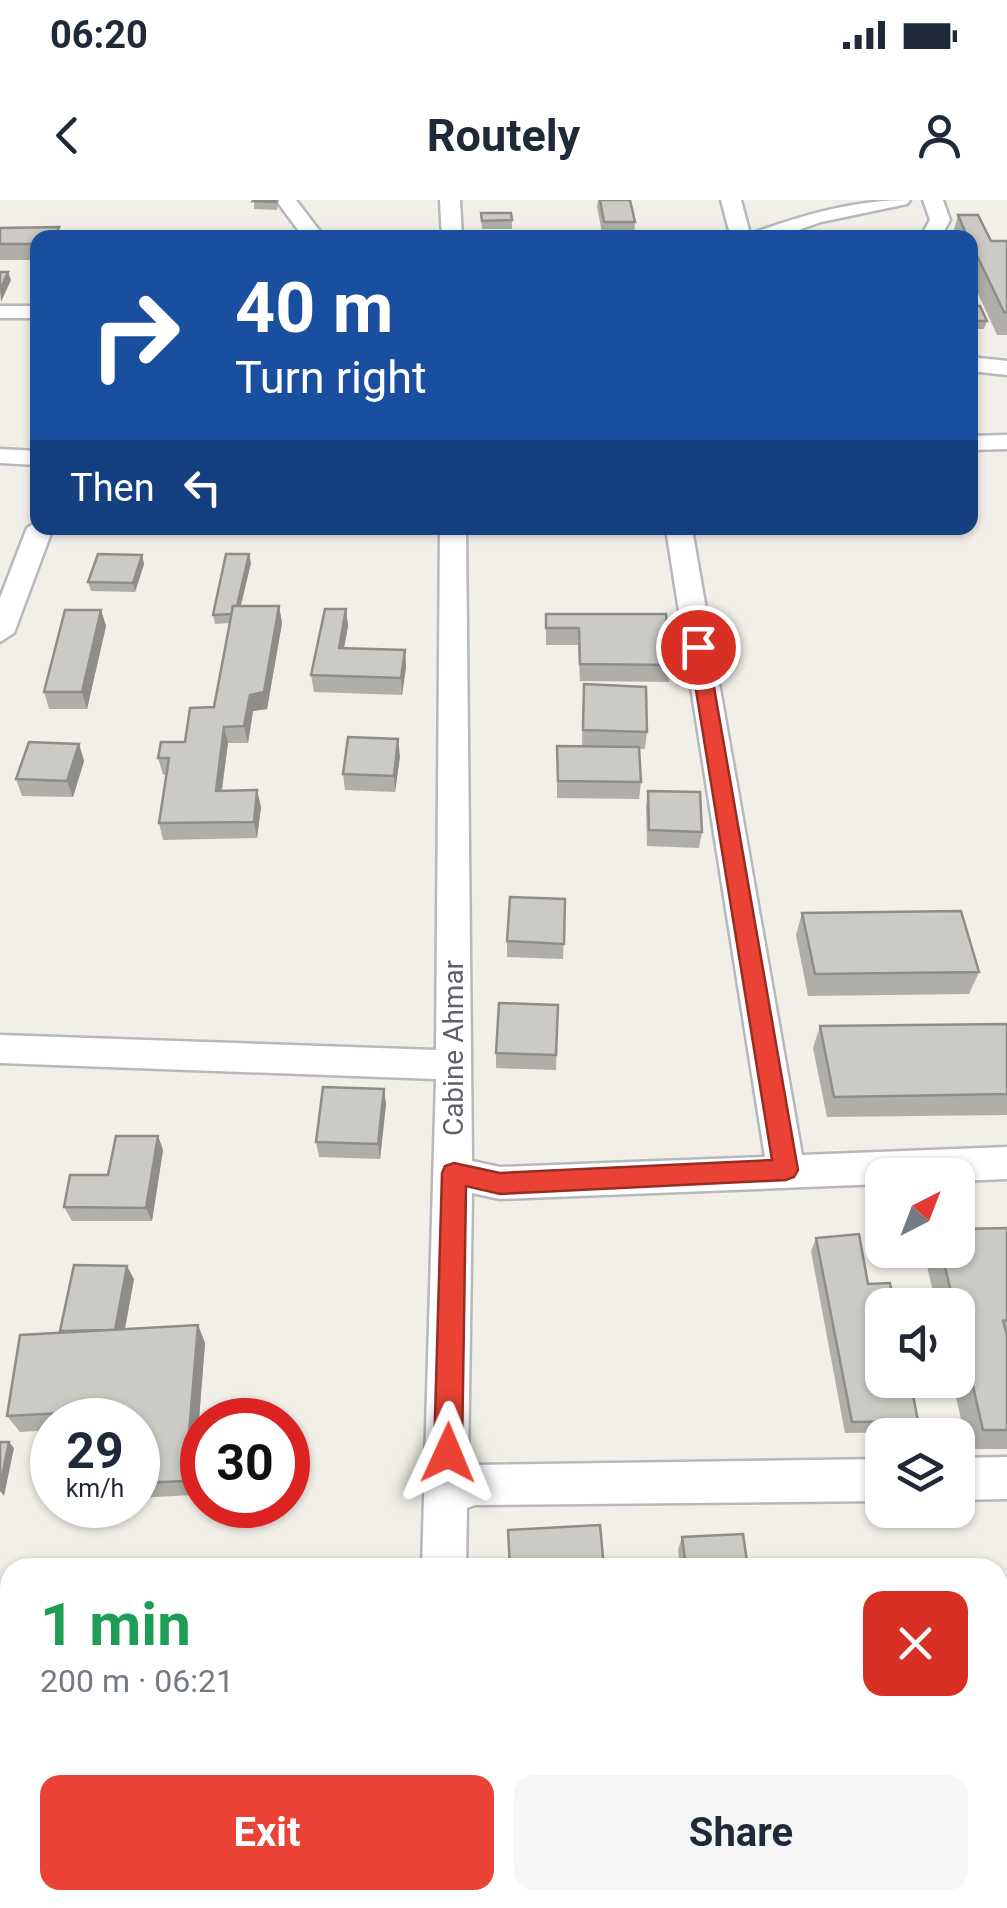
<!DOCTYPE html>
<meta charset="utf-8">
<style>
:root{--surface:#fff;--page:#f6f6f7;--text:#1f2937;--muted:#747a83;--accent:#ea4335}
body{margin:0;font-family:Roboto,sans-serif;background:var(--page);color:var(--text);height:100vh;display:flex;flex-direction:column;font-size:38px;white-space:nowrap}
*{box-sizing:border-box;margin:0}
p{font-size:32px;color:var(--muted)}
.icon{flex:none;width:55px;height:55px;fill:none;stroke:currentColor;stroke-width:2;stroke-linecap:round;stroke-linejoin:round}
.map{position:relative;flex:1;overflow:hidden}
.panel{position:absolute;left:0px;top:1358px;width:1008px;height:352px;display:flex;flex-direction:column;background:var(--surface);border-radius:30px 30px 0 0;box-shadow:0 2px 8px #0004}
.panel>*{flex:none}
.banner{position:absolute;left:30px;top:30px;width:948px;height:305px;border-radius:20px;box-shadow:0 2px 8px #0004;background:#1a4fa0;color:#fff;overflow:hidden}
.needle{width:65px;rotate:42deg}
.controls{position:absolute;left:865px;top:958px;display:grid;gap:20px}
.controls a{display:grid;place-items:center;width:110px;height:110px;border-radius:20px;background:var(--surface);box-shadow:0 2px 8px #0004;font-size:50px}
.speed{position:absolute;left:30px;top:1198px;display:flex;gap:20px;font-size:50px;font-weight:700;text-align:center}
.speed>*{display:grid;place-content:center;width:130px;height:130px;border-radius:50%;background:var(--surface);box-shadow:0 2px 8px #0004;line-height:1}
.speed small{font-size:25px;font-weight:400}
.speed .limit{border:15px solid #d22;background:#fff;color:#111}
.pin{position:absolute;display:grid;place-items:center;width:85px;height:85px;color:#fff;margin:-42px;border:5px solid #fff;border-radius:50%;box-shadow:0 2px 10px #0007}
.me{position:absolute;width:110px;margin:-55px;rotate:1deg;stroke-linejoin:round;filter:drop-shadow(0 0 8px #0008)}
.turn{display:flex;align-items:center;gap:35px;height:210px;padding:0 40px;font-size:45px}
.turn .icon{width:130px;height:130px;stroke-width:2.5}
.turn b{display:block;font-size:70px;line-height:85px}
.then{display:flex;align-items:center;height:95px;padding:0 40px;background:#0003;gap:20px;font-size:38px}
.round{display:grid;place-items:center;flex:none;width:105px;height:105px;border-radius:20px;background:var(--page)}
.head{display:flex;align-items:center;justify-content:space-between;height:170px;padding:0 40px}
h1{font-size:60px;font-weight:700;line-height:75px;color:#1e9e55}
.primary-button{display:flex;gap:20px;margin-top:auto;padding:20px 40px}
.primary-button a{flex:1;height:115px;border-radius:20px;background:var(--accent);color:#fff;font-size:40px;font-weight:700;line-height:115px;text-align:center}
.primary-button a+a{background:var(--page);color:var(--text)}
.status{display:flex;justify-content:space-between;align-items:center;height:70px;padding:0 50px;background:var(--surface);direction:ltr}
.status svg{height:28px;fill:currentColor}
header{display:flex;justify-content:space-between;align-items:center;height:130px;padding:0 40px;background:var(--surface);font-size:45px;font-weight:700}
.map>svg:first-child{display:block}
</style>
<div class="status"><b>06:20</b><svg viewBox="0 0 49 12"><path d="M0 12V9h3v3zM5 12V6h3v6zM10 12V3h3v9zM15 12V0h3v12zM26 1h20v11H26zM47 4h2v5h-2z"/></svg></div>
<header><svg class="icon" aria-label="back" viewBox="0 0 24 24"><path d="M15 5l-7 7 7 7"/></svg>Routely<svg class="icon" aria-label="person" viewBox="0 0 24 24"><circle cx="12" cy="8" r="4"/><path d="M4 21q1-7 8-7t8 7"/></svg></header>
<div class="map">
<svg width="1007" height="1708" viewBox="0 0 1007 1708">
<rect width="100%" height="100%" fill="#f1efe8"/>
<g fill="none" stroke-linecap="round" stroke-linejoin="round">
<defs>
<g id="minor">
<polygon points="276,0 296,0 325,38 304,38"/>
<polygon points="440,0 460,0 462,38 442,38"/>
<path d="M 721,0 L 741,0 L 750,34 C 803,15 853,0 910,0 L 907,4 L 821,22 L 776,38 L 731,38 Z"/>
<polygon points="923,0 943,0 950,20 940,38 920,38 930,20"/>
<rect x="0" y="106" width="38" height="12"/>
<polygon points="970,157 1007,161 1007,175 970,171"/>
<polygon points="1007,235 1007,249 970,250 970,236"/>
<polygon points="0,249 38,251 38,265 0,263"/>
<polygon points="38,321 38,328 53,328 14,433 0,442 0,398 27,328"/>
<polygon points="440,328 466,328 472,961 500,967 765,957 667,335 680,328 693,335 802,955 1007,947 1007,979 958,981 958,975 882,975 882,984 500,999 472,993 468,1265 882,1259 882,1301 475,1305 467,1308 466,1368 422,1368 436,879 0,863 0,835 436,850"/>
<polygon points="1007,1257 1007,1299 958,1300 958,1258"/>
<rect x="407" y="1700" width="50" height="8"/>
</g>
</defs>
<use href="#minor" stroke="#b5b8bc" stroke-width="5"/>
<use href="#minor" fill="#fff" fill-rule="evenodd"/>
</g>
<g fill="#afaea9">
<polygon points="254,0 279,0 277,10 254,9"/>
<polygon points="598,0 630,0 635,22 634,38 603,38 597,7"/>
<polygon points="481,13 512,20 512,29 482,29"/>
<polygon points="958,15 991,41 1007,41 1007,135 997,135 970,76 970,38 952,37"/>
<polygon points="59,27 61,38 38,38 38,60 0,60 0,28"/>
<polygon points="970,106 987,121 984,129 970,129"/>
<polygon points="142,355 144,364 135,392 91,391 88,382"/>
<polygon points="251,363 241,406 279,406 282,423 267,509 253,511 248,543 228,543 222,591 261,607 257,638 163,640 159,623 167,574 163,575 158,558 185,542 214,507 230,423 215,424 213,415"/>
<polygon points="346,409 348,426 344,448 405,450 406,467 402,495 314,492 311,475"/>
<polygon points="101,410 106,426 87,509 49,509 44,492"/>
<polygon points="546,414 671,465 669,482 580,481 578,445 546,445"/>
<polygon points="583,501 647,532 645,549 639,549 641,582 639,599 557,598 557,546 582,547"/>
<polygon points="79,544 84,561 73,597 22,596 16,579"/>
<polygon points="400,556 395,592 345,590 343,574"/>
<polygon points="648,591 702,632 699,648 647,646 646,607"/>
<polygon points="565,699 563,759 507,757 507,741"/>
<polygon points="802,713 979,772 969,794 808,796 796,735"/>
<polygon points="558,805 556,870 496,868 496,853"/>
<polygon points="1007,824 1007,915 827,917 813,848 820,826"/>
<polygon points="384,889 386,904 380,959 319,957 316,942"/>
<polygon points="158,936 163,950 152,1021 72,1021 64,1007"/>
<polygon points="1007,1028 1007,1249 968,1249 952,1180 958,1180 958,1105 936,1105 924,1053 925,1050 958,1050"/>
<polygon points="816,1038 868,1084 918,1221 911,1232 845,1233 811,1051"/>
<polygon points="134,1079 125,1129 198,1125 205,1143 193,1295 138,1298 138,1220 52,1220 52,1230 20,1232 7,1216 61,1133 60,1131"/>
<polygon points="682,1337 748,1368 680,1368 678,1350"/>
<polygon points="975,1700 998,1700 1007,1708 977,1708"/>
</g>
<g fill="#8f8d8a">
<polygon points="8,72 11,80 1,102 0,90"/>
<polygon points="249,354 251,363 236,423 235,414"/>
<polygon points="142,355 144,364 135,392 133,383"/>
<polygon points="279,406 282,423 267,509 253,511 248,543 244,526 250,495"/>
<polygon points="346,409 348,426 341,464 339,448"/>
<polygon points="101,410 106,426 87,509 82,492"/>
<polygon points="405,450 406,467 402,495 401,478"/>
<polygon points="224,527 228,543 219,607 216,591"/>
<polygon points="398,539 400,556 395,592 394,576"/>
<polygon points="79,544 84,561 73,597 67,581"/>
<polygon points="257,590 261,607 257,638 254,622"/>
<polygon points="384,889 386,904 380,959 378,944"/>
<polygon points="158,936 163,950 152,1021 146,1008"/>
<polygon points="127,1066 134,1079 122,1144 115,1132"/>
<polygon points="198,1125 205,1143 193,1295 185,1281"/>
<polygon points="9,1242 14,1248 4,1296 0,1291 0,1287"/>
<polygon points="0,1637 5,1639 0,1673"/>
</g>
<g fill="#cccac5" stroke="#8f8d8a" stroke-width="2.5">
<polygon points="254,0 276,0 276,2 253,1"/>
<polygon points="600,0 630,0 635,22 604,22"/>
<polygon points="481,13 511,13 512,20 482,21"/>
<polygon points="958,15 978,15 991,41 1007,41 1007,112 1004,112 970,41 970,38 968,38"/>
<polygon points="59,27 55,38 38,38 38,44 0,44 0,28"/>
<polygon points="181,32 220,32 219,38 179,38"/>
<polygon points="562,32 562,38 480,38 480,33"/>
<polygon points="0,72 8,72 0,90"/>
<polygon points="970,106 980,106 987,121 970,121"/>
<polygon points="98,354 142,355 133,383 88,382"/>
<polygon points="226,354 249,354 237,406 233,406 232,414 213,415"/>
<polygon points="233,406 279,406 264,492 250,495 244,526 224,527 216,591 257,590 254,622 159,623 169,558 158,558 161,542 185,542 190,508 214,507"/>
<polygon points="325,409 346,409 339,448 405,450 401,478 311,475"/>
<polygon points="65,410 101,410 82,492 44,492"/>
<polygon points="546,414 666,414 671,465 580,464 579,428 546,428"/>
<polygon points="584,484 646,487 647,532 583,530"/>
<polygon points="348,537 398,539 394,576 343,574"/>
<polygon points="29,542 79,544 67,581 16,579"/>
<polygon points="557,546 639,547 641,582 558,581"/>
<polygon points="648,591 700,592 702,632 649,630"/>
<polygon points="510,697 565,699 564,744 507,741"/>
<polygon points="961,711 979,772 815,774 802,713"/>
<polygon points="499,803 558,805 556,855 496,853"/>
<polygon points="1007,824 1007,894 834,897 820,826"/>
<polygon points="323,887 384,889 378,944 316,942"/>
<polygon points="116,936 158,936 146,1008 64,1007 70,975 108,975"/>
<polygon points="1007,1028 1007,1120 1003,1121 1007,1135 1007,1230 983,1230 958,1121 958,1105 954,1105 941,1050 958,1050 958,1029"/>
<polygon points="859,1034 868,1084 890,1083 894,1105 882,1105 882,1180 910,1180 918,1221 852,1222 816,1038"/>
<polygon points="74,1065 127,1066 115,1130 60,1131"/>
<polygon points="198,1125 185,1281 138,1283 138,1220 97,1220 98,1211 7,1216 20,1135"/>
<polygon points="0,1242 9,1242 0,1287"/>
<polygon points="202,1264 202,1300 198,1300"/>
<polygon points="600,1325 604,1368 510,1368 508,1330"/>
<polygon points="743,1334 748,1368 686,1368 682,1337"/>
<polygon points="998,1632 1007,1632 1007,1708 993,1708 991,1700 998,1700"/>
<rect x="283" y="1700" width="56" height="8"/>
</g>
<polygon fill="#ea4335" stroke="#982c22" stroke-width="2.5" points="698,442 707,447 798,970 794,977 786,980 500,994 466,986 462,1253 458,1262 448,1266 438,1262 434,1253 442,973 445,966 454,963 500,973 772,960 689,447"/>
<g text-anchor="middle" stroke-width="10" stroke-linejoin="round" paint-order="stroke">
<g font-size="28" fill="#5f6368" stroke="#fff">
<text transform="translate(453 848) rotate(-90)" y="10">Cabine Ahmar</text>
</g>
</g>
</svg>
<div class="controls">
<a><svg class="needle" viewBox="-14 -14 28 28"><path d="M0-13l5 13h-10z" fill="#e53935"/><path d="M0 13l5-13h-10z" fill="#747a83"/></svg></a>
<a><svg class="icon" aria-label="sound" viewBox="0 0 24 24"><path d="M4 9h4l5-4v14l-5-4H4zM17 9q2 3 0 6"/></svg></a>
<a><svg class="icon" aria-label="layers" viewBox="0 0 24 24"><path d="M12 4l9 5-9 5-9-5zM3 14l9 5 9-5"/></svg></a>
</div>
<div class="speed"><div>29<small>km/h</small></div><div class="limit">30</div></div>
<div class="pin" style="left:698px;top:447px;background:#d93025"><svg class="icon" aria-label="arrive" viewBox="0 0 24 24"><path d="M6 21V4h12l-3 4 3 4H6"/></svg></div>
<svg class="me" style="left:448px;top:1253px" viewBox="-20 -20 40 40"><path d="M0-17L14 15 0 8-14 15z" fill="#ea4335" stroke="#fff" stroke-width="4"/></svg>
<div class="banner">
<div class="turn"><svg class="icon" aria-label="right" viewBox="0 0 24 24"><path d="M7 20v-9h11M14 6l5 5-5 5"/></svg><div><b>40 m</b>Turn right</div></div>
<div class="then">Then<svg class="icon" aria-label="left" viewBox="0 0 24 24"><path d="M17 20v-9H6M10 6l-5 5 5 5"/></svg></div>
</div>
<section class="panel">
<div class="head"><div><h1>1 min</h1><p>200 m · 06:21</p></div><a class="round" style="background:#d93025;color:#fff"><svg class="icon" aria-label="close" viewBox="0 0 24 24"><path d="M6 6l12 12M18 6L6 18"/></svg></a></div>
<div class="primary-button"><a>Exit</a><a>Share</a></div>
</section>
</div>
